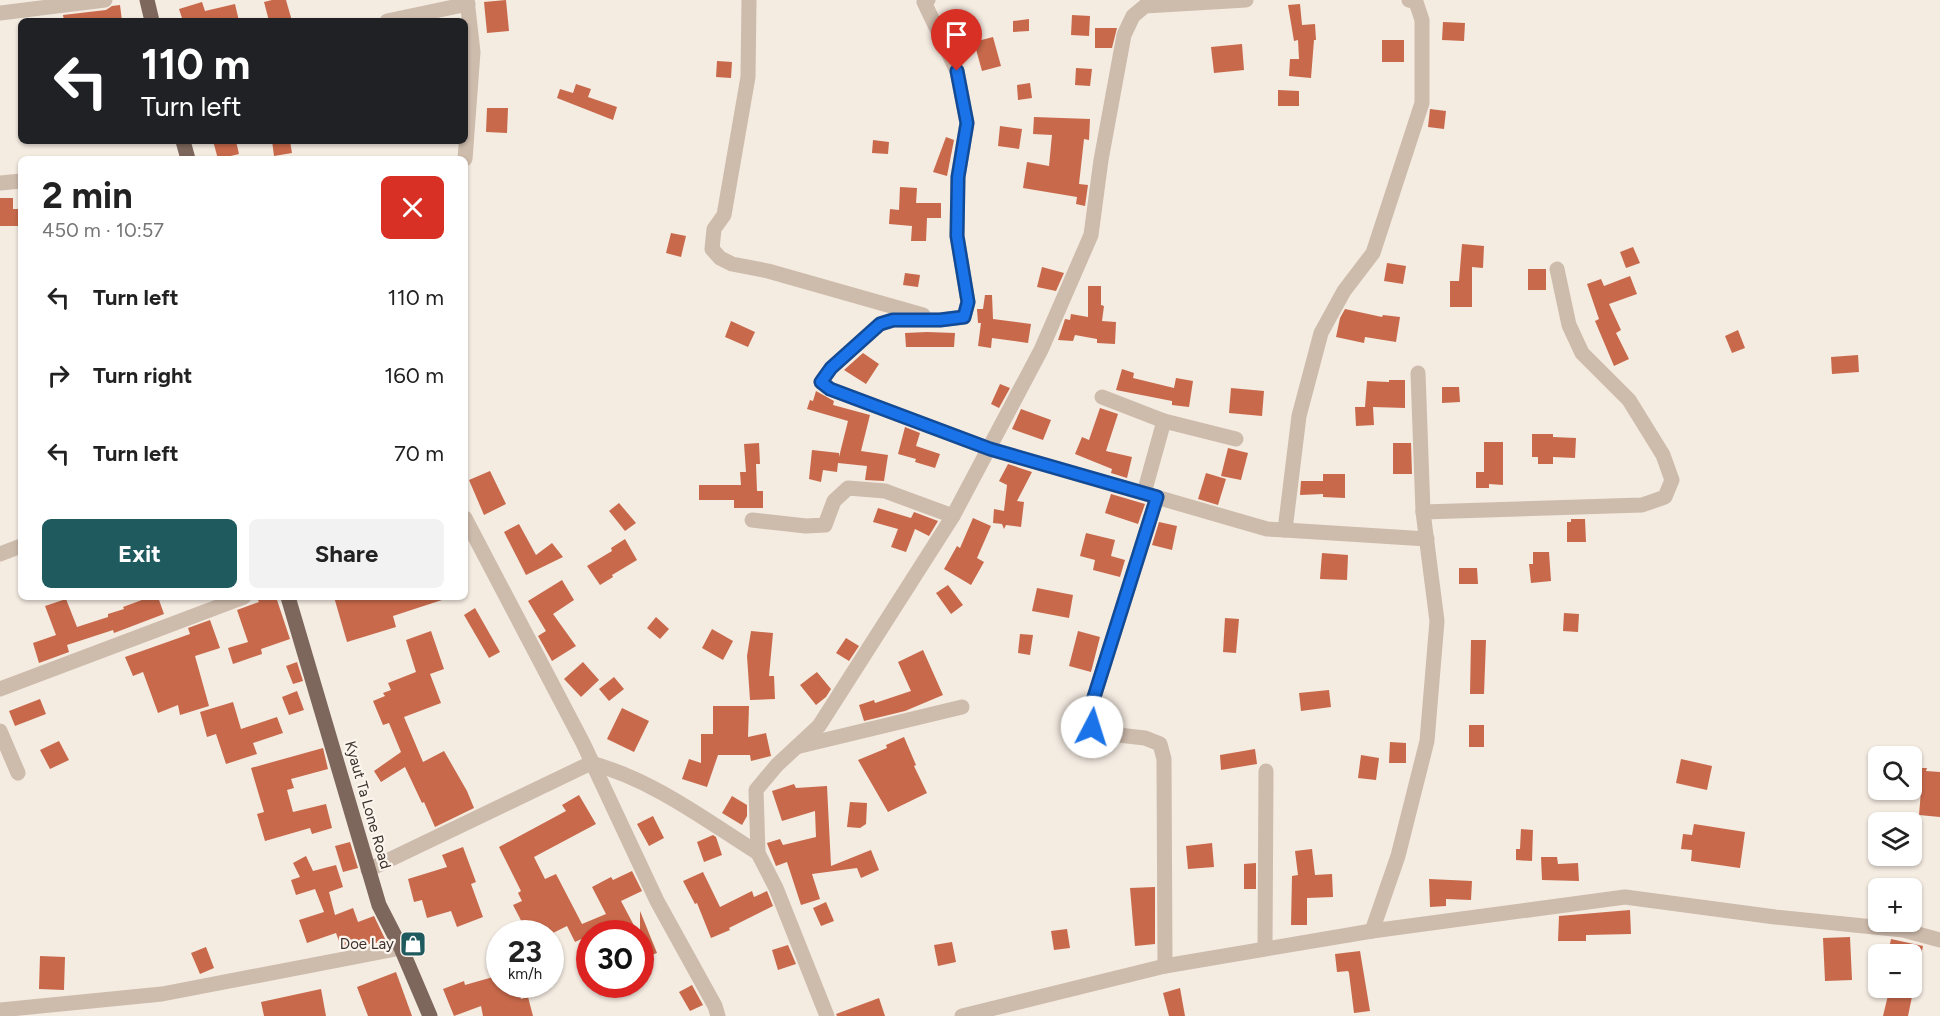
<!DOCTYPE html>
<meta charset="utf-8">
<style>
:root{--surface:#fff;--page:#f2f2f2;--text:#222;--muted:#767676;--accent:#1f5a5e}
body{margin:0;font-family:Figtree,sans-serif;background:var(--page);color:var(--text);height:100vh;display:flex;flex-direction:column;font-size:22px;white-space:nowrap}
*{box-sizing:border-box;margin:0}
p{font-size:20px;color:var(--muted)}
.icon{flex:none;width:33px;height:33px;fill:none;stroke:currentColor;stroke-width:2;stroke-linecap:round;stroke-linejoin:round}
.map{position:relative;flex:1;overflow:hidden}
.side{position:absolute;left:18px;top:156px;width:450px;height:444px;display:flex;flex-direction:column;background:var(--surface);border-radius:9px;box-shadow:0 2px 4px #0004}
.side>*{flex:none}
.hud{position:absolute;left:18px;top:18px;width:450px;height:126px;border-radius:9px;box-shadow:0 2px 4px #0004;background:#202124;color:#fff;overflow:hidden}
.tools{position:absolute;left:1868px;top:746px;display:grid;gap:12px}
.tools a{display:grid;place-items:center;width:54px;height:54px;border-radius:9px;background:var(--surface);box-shadow:0 2px 4px #0004;font-size:30px}
.speed{position:absolute;left:486px;top:920px;display:flex;gap:12px;font-size:30px;font-weight:700;text-align:center}
.speed>*{display:grid;place-content:center;width:78px;height:78px;border-radius:50%;background:var(--surface);box-shadow:0 2px 4px #0004;line-height:1}
.speed small{font-size:15px;font-weight:400}
.speed .limit{border:9px solid #d22;background:#fff;color:#111}
.pin{position:absolute;display:grid;place-items:center;width:51px;height:51px;color:#fff;margin:-62px -26px;border-radius:50% 50% 50% 0;rotate:-45deg;box-shadow:0 0 6px #0007}
.pin .icon{rotate:45deg}
.me{position:absolute;width:66px;margin:-33px;rotate:5deg;stroke-linejoin:round;filter:drop-shadow(0 0 4px #0008)}
.turn{display:flex;align-items:center;gap:21px;height:126px;padding:0 24px;font-size:27px}
.turn .icon{width:78px;height:78px;stroke-width:2.5}
.turn b{display:block;font-size:42px;line-height:51px}
.round{display:grid;place-items:center;flex:none;width:63px;height:63px;border-radius:9px;background:var(--page)}
.overview{display:flex;align-items:center;justify-content:space-between;height:102px;padding:0 24px}
h1{font-size:36px;font-weight:700;line-height:45px}
.cta{display:flex;gap:12px;margin-top:auto;padding:12px 24px}
.cta a{flex:1;height:69px;border-radius:9px;background:var(--accent);color:#fff;font-size:24px;font-weight:700;line-height:69px;text-align:center}
.cta a+a{background:var(--page);color:var(--text)}
ul{padding:0;list-style:none}
li{display:flex;align-items:center;gap:18px;height:78px;padding:0 24px}
li div{flex:1}
li b{display:block;font-size:22px}
li em{font-style:normal}
.map>svg:first-child{display:block}
</style>
<div class="map">
<svg width="1940" height="1016" viewBox="0 0 1940 1016">
<rect width="100%" height="100%" fill="#f4ebe1"/>
<g fill="#c8694b">
<polygon points="272,0 286,0 292,21 269,21 264,2"/>
<polygon points="506,0 509,31 487,33 484,2"/>
<polygon points="202,2 205,11 235,4 239,21 183,21 179,9"/>
<polygon points="1300,4 1302,25 1315,24 1316,40 1314,40 1311,78 1289,76 1290,59 1299,59 1298,40 1294,41 1288,5"/>
<polygon points="120,5 122,21 64,21 63,15 106,10 112,6"/>
<polygon points="1072,15 1090,16 1089,36 1071,35"/>
<polygon points="1029,19 1029,31 1013,32 1013,21"/>
<polygon points="1443,22 1465,23 1464,41 1442,40"/>
<polygon points="1095,28 1117,28 1112,48 1095,48"/>
<polygon points="993,37 1001,66 982,71 974,42"/>
<rect x="1382" y="40" width="22" height="22"/>
<polygon points="1242,44 1244,70 1214,73 1211,47"/>
<polygon points="717,61 732,62 731,78 716,77"/>
<polygon points="1076,68 1092,69 1090,86 1075,85"/>
<polygon points="1030,83 1032,98 1018,100 1017,85"/>
<polygon points="576,84 591,89 588,97 617,107 613,120 557,98 560,89 573,93"/>
<polygon points="1278,90 1299,91 1299,106 1278,106"/>
<polygon points="487,108 508,108 507,133 486,132"/>
<polygon points="1430,109 1446,111 1444,129 1428,127"/>
<polygon points="1034,117 1090,119 1089,140 1084,139 1079,184 1088,185 1085,206 1076,204 1077,197 1023,188 1027,162 1049,166 1052,135 1033,134"/>
<polygon points="1000,126 1022,129 1019,149 998,146"/>
<polygon points="946,137 954,140 947,176 933,172"/>
<polygon points="873,140 889,142 888,154 872,153"/>
<polygon points="213,141 236,141 239,154 218,159"/>
<polygon points="272,141 290,141 292,153 274,156"/>
<polygon points="900,187 917,188 916,203 941,203 941,218 927,218 926,241 911,241 912,226 889,224 890,209 899,210"/>
<polygon points="0,198 13,198 13,209 21,209 21,226 0,226"/>
<polygon points="671,233 686,236 681,257 666,253"/>
<polygon points="1462,244 1484,246 1483,268 1472,267 1472,307 1450,307 1450,281 1459,281"/>
<polygon points="1633,247 1640,263 1626,268 1620,252"/>
<polygon points="1387,263 1406,266 1403,284 1384,281"/>
<polygon points="1042,267 1064,273 1056,291 1037,287"/>
<rect x="1528" y="269" width="18" height="21"/>
<polygon points="905,273 920,275 918,287 903,285"/>
<polygon points="1630,276 1637,294 1609,304 1621,330 1616,333 1629,359 1614,366 1595,321 1599,319 1587,284 1601,279 1604,286"/>
<polygon points="1088,286 1101,286 1101,305 1104,306 1102,321 1116,322 1115,344 1097,343 1097,339 1075,335 1073,341 1058,340 1065,319 1070,320 1071,314 1088,317"/>
<polygon points="985,295 992,295 993,319 1031,324 1028,343 992,338 991,348 978,346 981,323 978,323 977,309 983,309"/>
<polygon points="1345,309 1382,317 1383,315 1400,317 1396,342 1365,337 1364,343 1336,337 1340,318"/>
<polygon points="731,321 755,332 748,347 725,337"/>
<polygon points="1738,330 1745,348 1732,353 1725,336"/>
<polygon points="927,332 955,333 954,347 906,347 905,333"/>
<polygon points="863,353 879,364 866,384 844,370"/>
<polygon points="1858,355 1859,372 1832,374 1831,357"/>
<polygon points="1122,369 1134,373 1133,378 1174,388 1176,378 1193,381 1189,407 1172,405 1172,401 1116,390"/>
<polygon points="1389,380 1405,380 1405,408 1373,407 1374,425 1356,426 1355,407 1365,407 1367,381 1389,382"/>
<polygon points="1000,384 1010,388 999,408 991,404"/>
<polygon points="1442,387 1459,387 1460,402 1442,403"/>
<polygon points="1231,388 1264,391 1262,416 1229,413"/>
<polygon points="816,391 834,401 833,405 870,415 861,451 888,455 884,481 865,480 867,466 838,463 837,472 823,470 821,482 809,479 812,450 839,453 839,457 848,421 807,409 810,400 813,401"/>
<polygon points="1100,408 1118,414 1106,451 1132,457 1127,478 1111,473 1112,469 1075,454 1082,437 1089,440"/>
<polygon points="1021,409 1051,420 1043,440 1012,429"/>
<polygon points="905,427 920,433 916,446 940,454 935,468 915,462 916,459 898,454"/>
<polygon points="1532,434 1553,434 1553,437 1576,438 1575,458 1553,457 1553,464 1538,464 1538,457 1532,457"/>
<polygon points="1484,442 1503,442 1503,485 1489,484 1489,488 1476,488 1476,472 1484,472"/>
<polygon points="759,443 760,464 756,464 757,491 763,491 763,508 734,508 734,500 699,500 699,485 741,485 740,472 746,472 744,444"/>
<polygon points="1393,443 1411,443 1412,474 1393,474"/>
<polygon points="1228,448 1248,453 1241,480 1221,476"/>
<polygon points="1008,464 1032,472 1017,501 1024,502 1021,527 1006,525 1004,529 1002,524 993,523 994,509 1004,511 1007,485 999,481"/>
<polygon points="490,471 506,504 484,515 469,480"/>
<polygon points="1206,473 1226,479 1218,505 1198,499"/>
<polygon points="1323,474 1345,474 1345,498 1323,497 1323,494 1300,495 1301,481 1323,481"/>
<polygon points="1111,494 1145,504 1138,524 1105,513"/>
<polygon points="619,503 636,523 625,531 609,511"/>
<polygon points="878,508 911,518 914,512 938,521 929,536 915,529 906,552 891,547 898,529 873,522"/>
<polygon points="973,518 991,526 977,558 984,562 971,585 944,569 957,546 960,548"/>
<polygon points="1571,519 1585,519 1586,542 1567,542 1567,522 1571,522"/>
<polygon points="1159,522 1177,526 1172,550 1152,545"/>
<polygon points="519,524 536,555 552,543 563,557 526,575 504,532"/>
<polygon points="1086,533 1115,540 1111,556 1125,560 1120,577 1093,570 1095,560 1080,556"/>
<polygon points="625,539 637,560 612,575 613,577 600,585 587,566 612,551 611,548"/>
<polygon points="1533,552 1549,552 1551,581 1531,583 1529,564 1533,564"/>
<polygon points="1322,553 1348,555 1347,580 1320,579"/>
<polygon points="1459,568 1477,568 1478,584 1459,584"/>
<polygon points="562,580 574,600 553,614 576,646 552,661 538,636 546,631 528,601"/>
<polygon points="948,585 963,605 951,614 936,593"/>
<polygon points="1037,588 1073,595 1069,618 1032,611"/>
<polygon points="150,597 158,597 164,614 114,633 113,630 67,645 69,652 39,663 33,643 56,635 45,606 66,599 77,627 108,617 108,614 124,609 123,607"/>
<polygon points="265,597 276,597 290,639 261,649 262,654 233,664 228,648 248,642 237,610 259,602 258,600"/>
<polygon points="334,597 445,597 445,599 393,616 396,627 347,642"/>
<polygon points="475,608 500,652 489,658 464,615"/>
<polygon points="1564,613 1579,614 1578,632 1563,631"/>
<polygon points="656,617 669,629 660,639 647,628"/>
<polygon points="1225,618 1239,619 1236,653 1223,652"/>
<polygon points="210,620 220,648 195,656 209,706 180,715 178,705 158,713 143,672 133,676 125,657 190,634 188,628"/>
<polygon points="712,629 733,641 723,660 702,648"/>
<polygon points="431,631 444,669 430,674 441,703 404,717 423,762 444,751 467,791 474,808 435,827 424,802 422,803 405,767 381,782 374,771 401,752 389,723 383,725 373,701 385,696 383,693 391,690 388,683 416,672 406,640"/>
<polygon points="751,631 773,633 769,676 774,676 775,699 750,700 747,656"/>
<polygon points="1078,631 1100,637 1091,672 1069,666"/>
<polygon points="1020,634 1033,635 1030,655 1018,653"/>
<polygon points="846,638 859,646 849,661 836,653"/>
<polygon points="1471,640 1486,640 1484,694 1470,694"/>
<polygon points="923,650 943,695 905,711 864,721 859,705 874,700 875,703 911,691 898,662"/>
<polygon points="297,662 303,681 293,684 286,666"/>
<polygon points="583,662 599,680 581,697 564,679"/>
<polygon points="817,672 831,689 826,697 816,705 800,685"/>
<polygon points="614,677 624,689 609,701 599,689"/>
<polygon points="1329,690 1331,707 1301,711 1299,693"/>
<polygon points="297,691 304,710 289,715 282,697"/>
<polygon points="40,699 46,714 15,726 9,711"/>
<polygon points="233,702 241,729 277,717 283,733 253,743 257,754 226,764 216,734 207,737 200,712"/>
<polygon points="713,706 749,706 748,737 766,733 771,756 751,761 750,755 718,755 707,787 682,779 689,759 701,763 701,734 713,734"/>
<polygon points="622,708 649,721 634,752 607,739"/>
<rect x="1469" y="725" width="15" height="22"/>
<polygon points="904,737 916,765 914,766 927,793 888,812 858,760 887,748 886,745"/>
<polygon points="59,741 69,760 50,769 40,750"/>
<polygon points="1390,742 1406,743 1406,763 1389,763"/>
<polygon points="323,748 328,769 291,779 294,788 287,790 293,812 326,804 332,828 312,834 310,828 265,841 257,814 264,812 251,768"/>
<polygon points="1255,749 1257,764 1221,770 1220,755"/>
<polygon points="1361,755 1379,758 1376,780 1358,778"/>
<polygon points="1681,759 1712,766 1707,790 1676,783"/>
<polygon points="1914,768 1927,768 1926,771 1940,772 1940,817 1919,815 1921,791 1913,791"/>
<polygon points="794,784 796,788 827,786 831,866 871,850 879,870 861,878 857,868 812,874 820,899 801,905 787,862 776,866 768,846 767,843 780,839 783,845 816,837 815,811 782,821 772,791"/>
<polygon points="579,795 596,824 534,857 545,879 556,874 582,924 606,914 592,887 611,877 613,880 632,871 642,891 621,901 638,933 590,933 590,935 575,942 567,926 553,933 539,933 536,928 527,932 513,905 522,901 518,893 521,891 499,847 566,811 562,805"/>
<polygon points="732,796 747,805 747,816 742,825 722,813"/>
<polygon points="850,802 867,803 866,824 860,828 847,827"/>
<polygon points="653,816 664,838 649,846 637,824"/>
<polygon points="1694,824 1745,832 1740,868 1691,861 1692,850 1681,849 1683,834 1692,835"/>
<polygon points="1521,829 1533,830 1532,861 1516,860 1516,849 1520,849"/>
<polygon points="713,835 716,837 722,855 704,862 697,842"/>
<polygon points="350,842 358,868 343,872 335,846"/>
<polygon points="1212,843 1214,867 1188,869 1186,846"/>
<polygon points="463,847 476,882 471,884 483,917 457,927 451,911 427,918 422,900 414,902 408,879 447,867 442,855"/>
<polygon points="1312,849 1315,875 1332,874 1333,897 1307,898 1307,925 1291,925 1292,876 1298,875 1295,851"/>
<polygon points="306,856 313,871 336,865 343,887 329,892 335,915 353,908 358,922 374,916 386,941 342,949 336,933 307,943 299,920 324,912 315,889 296,895 291,880 300,877 293,863"/>
<polygon points="1541,857 1557,857 1558,864 1578,863 1579,881 1542,880"/>
<polygon points="1256,863 1256,889 1244,889 1244,864"/>
<polygon points="703,872 720,907 752,891 754,897 767,891 773,906 729,928 730,930 711,938 697,903 695,904 683,881"/>
<polygon points="1429,879 1472,881 1471,900 1446,899 1446,906 1430,907"/>
<polygon points="1155,887 1155,944 1135,946 1130,888"/>
<polygon points="826,902 834,921 821,926 813,908"/>
<polygon points="1630,910 1631,934 1586,935 1586,941 1558,941 1559,916"/>
<polygon points="640,911 657,953 640,959"/>
<polygon points="1067,929 1070,948 1054,950 1051,931"/>
<polygon points="1850,937 1852,980 1825,981 1823,938"/>
<polygon points="1891,939 1923,946 1917,977 1911,977 1911,954 1888,954"/>
<polygon points="952,942 956,962 938,966 934,945"/>
<polygon points="788,945 796,964 778,970 772,950"/>
<polygon points="206,947 214,968 200,974 191,953"/>
<polygon points="1360,951 1370,1011 1354,1013 1349,973 1348,971 1337,972 1335,954"/>
<polygon points="40,956 65,957 64,990 39,989"/>
<polygon points="396,972 412,1016 368,1016 357,987"/>
<polygon points="500,975 500,984 516,984 521,999 528,997 533,1016 483,1016 481,1006 454,1016 443,989 464,981 465,985"/>
<polygon points="692,985 703,1005 690,1011 679,992"/>
<polygon points="1890,987 1914,987 1908,1016 1883,1016"/>
<polygon points="1180,988 1185,1016 1169,1016 1163,993"/>
<polygon points="321,989 326,1016 264,1016 261,1002"/>
<polygon points="879,998 885,1016 837,1016 836,1014"/>
</g>
<g fill="none" stroke-linecap="round" stroke-linejoin="round">
<g stroke="#cdbbac" stroke-width="15">
<polyline points="749,0 748,77 724,215 714,229 712,249 720,258 732,264 768,271 923,315"/>
<polyline points="928,0 924,2 957,71 967,123 958,177 957,236 968,302 964,317 940,320 893,320 880,324 831,368 821,382 830,389 990,449 1267,529 1285,530 1299,416 1321,333 1344,291 1373,253 1422,103 1422,20 1416,2 1409,0"/>
<polyline points="0,13 105,0"/>
<polyline points="387,21 468,4"/>
<polyline points="465,159 473,52 467,0"/>
<polyline points="0,183 21,181"/>
<polyline points="1102,397 1164,421"/>
<polyline points="1144,493 1164,421 1236,439"/>
<polyline points="1157,497 1089,713 1092,727 1100,733 1145,738 1160,744 1164,759 1165,966"/>
<polyline points="1423,512 1642,505 1665,497 1672,480 1663,455 1629,400 1582,353 1569,325 1557,269"/>
<polyline points="465,518 583,743 657,901 715,1006 718,1016"/>
<polyline points="752,520 806,526 825,525 834,501 848,488 885,491 953,516"/>
<polyline points="1285,530 1427,539"/>
<polyline points="0,554 21,546"/>
<polyline points="0,689 244,597"/>
<polyline points="0,731 18,773"/>
<polyline points="800,746 962,707"/>
<path d="M 368,870 L 591,763 C 653,780 704,819 758,853"/>
<polyline points="1372,931 1398,856 1427,741 1437,621 1423,512 1418,373"/>
<polyline points="1265,948 1266,771"/>
<polyline points="0,1010 162,994 401,948"/>
<polyline points="827,1016 776,888 758,853 756,790 777,765 819,726 953,516 1041,350 1091,235 1101,160 1124,35 1133,16 1145,6 1246,0"/>
<polyline points="962,1016 1165,966 1372,931 1625,897 1775,917 1903,930 1940,940"/>
</g>
<g stroke="#7d675c" stroke-width="15">
<polyline points="147,0 152,21"/>
<polyline points="183,141 188,159"/>
<polyline points="288,597 379,905 401,948 430,1016"/>
</g>
</g>
<g fill="none" stroke-linecap="round" stroke-linejoin="round">
<defs>
<polyline id="route" points="957,71 967,123 958,177 957,236 968,302 964,317 940,320 893,320 880,324 831,368 821,382 830,389 990,449 1157,497 1089,713 1092,727"/>
</defs>
<use href="#route" stroke="#114b97" stroke-width="15"/>
<use href="#route" stroke="#1a73e8" stroke-width="10"/>
</g>
<defs>
<symbol id="shop-square" viewBox="-11 -11 22 22"><rect x="-9" y="-9" width="18" height="18" rx="4" fill="#1f5a5e" stroke="#fbf5ee"/><path d="M-5-2.5h2.3a2.7 3.5 0 0 1 5.4 0H5L5.5 6h-11ZM-1.5-2.5h3a1.5 2.3 0 0 0-3 0Z" fill="#fff"/></symbol>
</defs>
<g fill-rule="evenodd">
<use href="#shop-square" x="398" y="929" width="30" height="30"/>
</g>
<g text-anchor="middle" stroke-width="4.5" stroke-linejoin="round" paint-order="stroke">
<g font-size="15" fill="#3b302b" stroke="#fbf5ee">
<text transform="translate(368 805) rotate(74)" y="5">Kyaut Ta Lone Road</text>
</g>
<g font-size="15" fill="#3b302b" stroke="#fbf5ee" text-anchor="end">
<text x="394" y="949">Doe Lay</text>
</g>
</g>
</svg>
<div class="tools">
<a><svg class="icon" aria-label="search" viewBox="0 0 24 24"><circle cx="10" cy="10" r="6"/><path d="M15 15l6 6"/></svg></a>
<a><svg class="icon" aria-label="layers" viewBox="0 0 24 24"><path d="M12 4l9 5-9 5-9-5zM3 14l9 5 9-5"/></svg></a>
<a>+</a>
<a>−</a>
</div>
<div class="speed"><div>23<small>km/h</small></div><div class="limit">30</div></div>
<div class="pin" style="left:957px;top:71px;background:#d93025"><svg class="icon" aria-label="arrive" viewBox="0 0 24 24"><path d="M6 21V4h12l-3 4 3 4H6"/></svg></div>
<svg class="me" style="left:1092px;top:727px" viewBox="-20 -20 40 40"><circle r="19" fill="#fff"/><path d="M0-13L10 11 0 6-10 11z" fill="#1a73e8"/></svg>
<div class="hud">
<div class="turn"><svg class="icon" aria-label="left" viewBox="0 0 24 24"><path d="M17 20v-9H6M10 6l-5 5 5 5"/></svg><div><b>110 m</b>Turn left</div></div>
</div>
<section class="side">
<div class="overview"><div><h1>2 min</h1><p>450 m · 10:57</p></div><a class="round" style="background:#d93025;color:#fff"><svg class="icon" aria-label="close" viewBox="0 0 24 24"><path d="M6 6l12 12M18 6L6 18"/></svg></a></div>
<ul>
<li><svg class="icon" aria-label="left" viewBox="0 0 24 24"><path d="M17 20v-9H6M10 6l-5 5 5 5"/></svg><div><b>Turn left</b></div><em>110 m</em></li>
<li><svg class="icon" aria-label="right" viewBox="0 0 24 24"><path d="M7 20v-9h11M14 6l5 5-5 5"/></svg><div><b>Turn right</b></div><em>160 m</em></li>
<li><svg class="icon" aria-label="left" viewBox="0 0 24 24"><path d="M17 20v-9H6M10 6l-5 5 5 5"/></svg><div><b>Turn left</b></div><em>70 m</em></li>
</ul>
<div class="cta"><a>Exit</a><a>Share</a></div>
</section>
</div>
